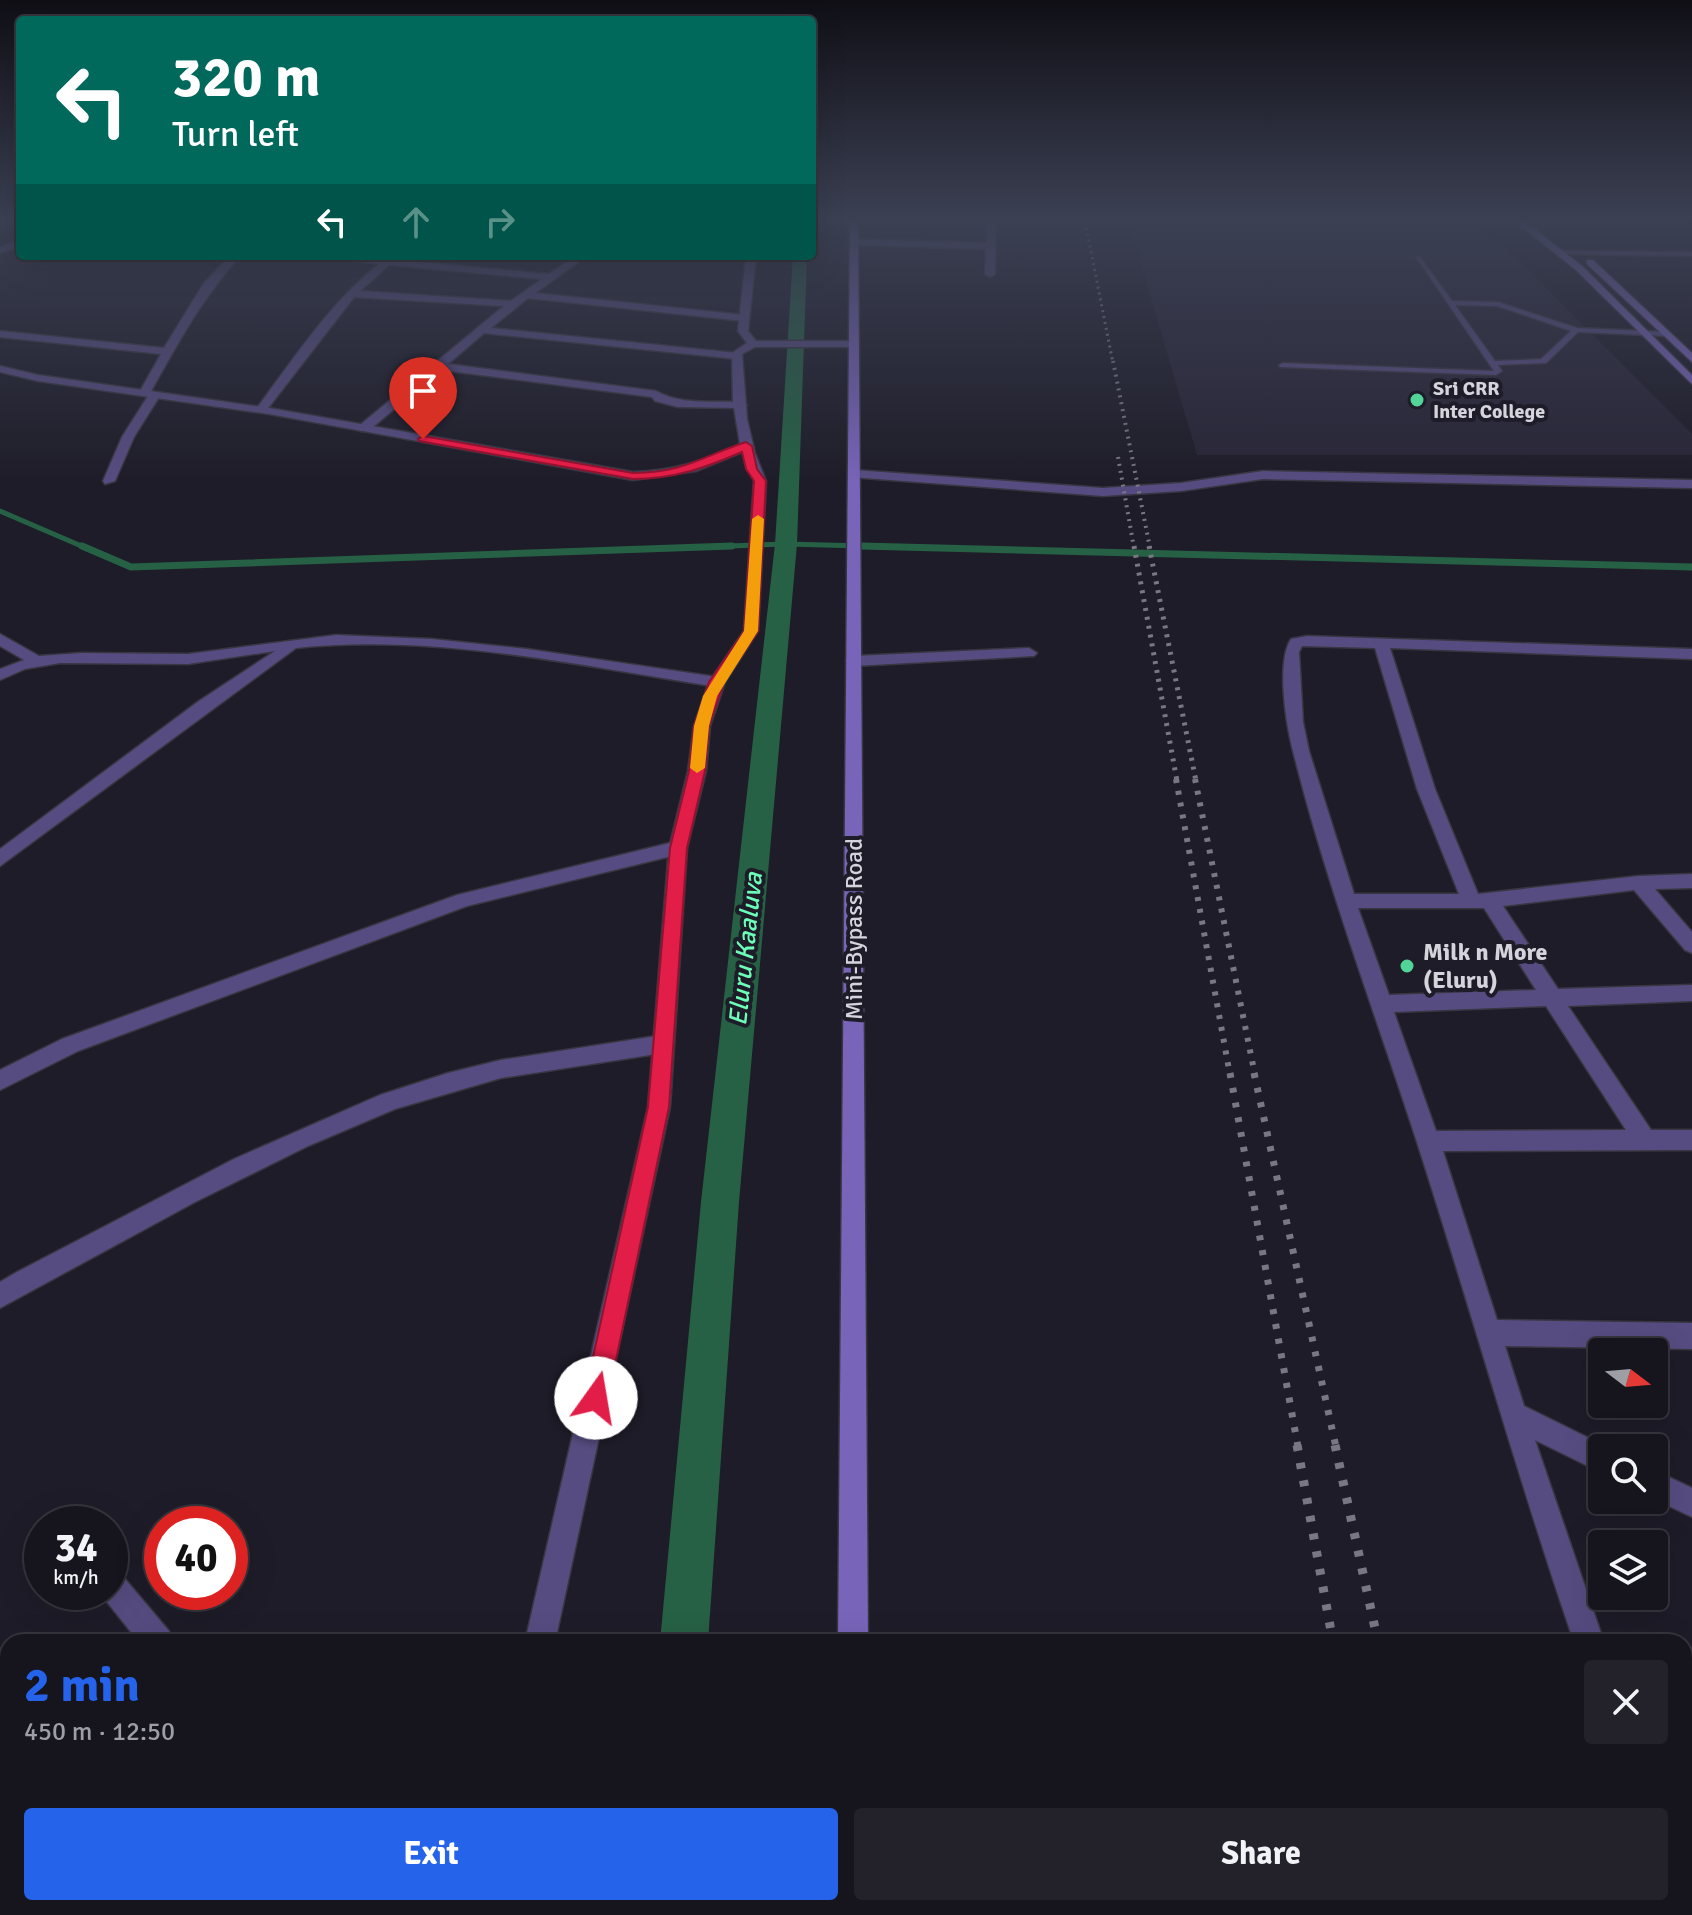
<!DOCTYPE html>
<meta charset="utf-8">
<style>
:root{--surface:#16151e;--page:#23222b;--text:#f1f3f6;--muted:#9e9fa4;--line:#35343c;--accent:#2563eb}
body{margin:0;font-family:Signika,sans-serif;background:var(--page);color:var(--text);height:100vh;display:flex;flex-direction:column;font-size:30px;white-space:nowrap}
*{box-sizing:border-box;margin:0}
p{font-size:26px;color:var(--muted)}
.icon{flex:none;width:44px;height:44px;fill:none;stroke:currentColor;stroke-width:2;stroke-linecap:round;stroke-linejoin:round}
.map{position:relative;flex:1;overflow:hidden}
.details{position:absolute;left:0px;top:1634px;width:1692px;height:282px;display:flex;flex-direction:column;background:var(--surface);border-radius:24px 24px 0 0;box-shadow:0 8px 32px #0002,0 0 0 2px var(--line)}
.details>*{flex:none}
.top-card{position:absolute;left:16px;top:16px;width:800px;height:244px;border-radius:8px;box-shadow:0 8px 32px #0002,0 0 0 2px var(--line);background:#00695c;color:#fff;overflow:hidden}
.needle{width:52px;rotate:106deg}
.fabs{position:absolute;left:1588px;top:1338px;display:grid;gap:16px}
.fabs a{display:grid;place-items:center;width:80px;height:80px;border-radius:8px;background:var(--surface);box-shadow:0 8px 32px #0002,0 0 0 2px var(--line);font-size:40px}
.speed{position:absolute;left:24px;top:1506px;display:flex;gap:16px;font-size:40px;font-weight:700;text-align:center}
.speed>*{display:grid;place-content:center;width:104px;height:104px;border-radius:50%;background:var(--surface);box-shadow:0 8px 32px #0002,0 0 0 2px var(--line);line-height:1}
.speed small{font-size:20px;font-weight:400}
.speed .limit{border:12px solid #d22;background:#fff;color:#111}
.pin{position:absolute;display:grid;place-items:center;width:68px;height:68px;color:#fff;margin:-82px -34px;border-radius:50% 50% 50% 0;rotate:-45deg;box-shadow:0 0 8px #0007}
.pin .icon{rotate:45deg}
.me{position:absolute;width:88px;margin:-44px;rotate:13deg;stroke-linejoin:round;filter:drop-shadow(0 0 6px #0008)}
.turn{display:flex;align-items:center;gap:28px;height:168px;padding:0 24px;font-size:36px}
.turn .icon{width:104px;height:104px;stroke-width:2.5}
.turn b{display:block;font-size:56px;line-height:68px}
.lanes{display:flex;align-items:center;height:76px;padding:0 24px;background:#0003;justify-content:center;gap:40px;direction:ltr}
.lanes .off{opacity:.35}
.round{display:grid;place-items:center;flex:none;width:84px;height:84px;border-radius:8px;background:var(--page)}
.overview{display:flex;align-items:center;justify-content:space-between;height:136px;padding:0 24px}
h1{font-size:48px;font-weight:700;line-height:60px;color:var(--accent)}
.cta{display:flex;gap:16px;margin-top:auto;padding:16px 24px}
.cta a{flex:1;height:92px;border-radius:8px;background:var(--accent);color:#fff;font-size:32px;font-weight:700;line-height:92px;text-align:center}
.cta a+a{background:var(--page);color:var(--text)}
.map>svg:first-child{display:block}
</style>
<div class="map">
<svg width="1692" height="1915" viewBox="0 0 1692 1915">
<rect width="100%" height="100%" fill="#1e1c28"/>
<polygon fill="#282536" points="1127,216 1459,216 1515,257 1692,434 1692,455 1197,455"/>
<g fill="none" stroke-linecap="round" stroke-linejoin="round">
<g stroke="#266145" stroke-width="5">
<polyline points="0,511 86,548"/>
<polyline points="675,548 786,544 939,548"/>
</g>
<g stroke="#266145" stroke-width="7">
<polyline points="82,546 131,567 732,546"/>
<polyline points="861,546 1692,567"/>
</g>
<g fill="#266145" fill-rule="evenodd">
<polygon points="793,256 807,256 797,544 739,1202 708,1642 660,1642 701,1202 775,544"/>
<polygon points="635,1908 691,1908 690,1915 634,1915"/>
</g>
<defs>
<g id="service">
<polygon points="1561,251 1692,252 1692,256 1559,254"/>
<path d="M 1416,257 L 1420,257 L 1452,301 L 1498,302 L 1577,328 L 1667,332 L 1671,334 L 1667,336 L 1578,332 L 1546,363 L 1498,365 L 1502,371 L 1496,375 L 1280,367 L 1279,365 L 1283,363 L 1494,371 ZM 1455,305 L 1497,306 L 1571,331 L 1541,359 L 1495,361 Z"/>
</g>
<g id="minor">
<polygon points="20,216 20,221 0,226 0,220"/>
<polygon points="988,216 996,216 995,274 990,277 985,274 986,249 854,245 850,242 854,239 987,243"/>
<polygon points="20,240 20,246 0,253 0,247"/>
<path d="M 230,256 L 240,256 C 200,301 180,340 151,391 L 161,394 L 134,437 L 115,481 L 105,484 L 103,481 L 122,437 L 148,396 L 139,393 L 161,354 L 0,337 L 0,331 L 164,348 L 204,283 Z"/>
<path d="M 321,256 L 385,259 L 395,256 L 395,260 L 549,274 L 576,256 L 587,256 L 535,293 L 744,315 L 749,318 L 744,321 L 528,298 L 491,328 L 737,353 L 742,356 L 737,359 L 484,333 L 448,364 L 656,391 C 680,405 712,401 741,402 L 747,405 L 741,408 L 678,407 L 655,401 L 652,397 L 441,370 L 368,431 L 360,431 L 360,425 L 504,306 L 354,297 L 265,412 L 257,412 L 257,408 C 295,357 330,303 379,264 ZM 389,265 L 542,279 L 511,301 L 360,291 Z"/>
<path d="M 0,634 L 39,656 L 81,653 L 188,654 L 336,635 L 432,639 L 527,649 L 717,677 L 725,682 L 717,687 C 582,666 433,633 296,648 L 0,866 L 0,849 L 199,701 L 275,651 L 188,664 L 60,663 L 25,669 L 0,680 L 0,669 L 24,660 L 0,646 Z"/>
<path d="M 1307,636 L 1692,649 L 1692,659 L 1390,648 L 1435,789 L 1478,894 L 1639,876 L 1692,874 L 1692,888 L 1655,889 L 1692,932 L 1692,953 L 1685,950 L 1634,890 L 1503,906 L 1558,989 L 1692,985 L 1692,1001 L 1568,1006 L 1651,1130 L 1692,1130 L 1692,1150 L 1443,1151 L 1497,1320 L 1692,1323 L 1692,1349 L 1505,1346 L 1524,1406 L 1609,1448 L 1602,1448 L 1602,1473 L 1535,1440 L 1604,1642 L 1574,1642 C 1517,1476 1470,1306 1416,1139 C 1374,1010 1326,883 1293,751 C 1286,724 1276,662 1291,639 ZM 1302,646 L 1375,648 L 1417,789 L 1459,894 L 1354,894 L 1309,751 L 1303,722 L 1299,652 ZM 1358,908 L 1484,908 L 1536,990 L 1389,995 ZM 1546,1006 L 1626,1130 L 1436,1131 L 1394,1012 Z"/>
<polygon points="1029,648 1037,653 1034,656 854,666 846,661 854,656"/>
<polygon points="678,841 687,848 684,853 467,906 78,1051 0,1090 0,1070 62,1039 457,895"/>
<polygon points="663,1035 671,1038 674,1044 671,1050 663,1053 501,1078 395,1109 308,1146 195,1202 0,1308 0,1282 17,1272 234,1159 380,1095 448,1073 501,1060"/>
<polygon points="1654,1470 1692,1488 1692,1517 1654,1499"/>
<polygon points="110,1568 120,1573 169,1631 173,1642 139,1642 99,1592 110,1592"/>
<polygon points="1684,1891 1692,1894 1692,1915 1669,1915 1667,1908 1684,1908"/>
</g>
<g id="tertiary">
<path d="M 746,256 L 756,256 L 748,331 L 756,341 L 854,341 L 859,344 L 854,347 L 755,347 L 742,354 L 747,419 L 755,453 L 766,481 L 758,631 L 725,682 L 710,726 L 706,771 L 687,848 L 670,1107 L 555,1642 L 525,1642 L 648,1107 L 669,848 L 688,771 L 694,726 L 709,682 L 744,631 L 754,481 L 742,452 L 696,471 L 633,480 L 269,414 L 38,381 L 0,372 L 0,366 L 38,375 L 269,408 L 633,472 C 672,471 706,461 740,444 L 733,402 L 732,353 L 747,343 L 738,331 Z"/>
<polygon points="854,470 1103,488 1181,483 1263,471 1692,480 1692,488 1263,479 1181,491 1103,496 850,477 848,474"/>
<polygon points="465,1908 499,1908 498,1915 464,1915"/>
</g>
<g id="secondary">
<polygon points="850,216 858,216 868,1642 838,1642"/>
<polygon points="1508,216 1518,216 1582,266 1692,375 1692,384 1576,270"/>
<polygon points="1587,260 1593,260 1692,353 1692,362 1587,264"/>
<rect x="836" y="1908" width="34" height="7"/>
</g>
</defs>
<use href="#service" stroke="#383641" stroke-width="3"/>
<use href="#minor" stroke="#383641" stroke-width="3"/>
<use href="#tertiary" stroke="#383641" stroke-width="3"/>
<use href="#secondary" stroke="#383641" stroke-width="3"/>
<use href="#service" fill="#574c81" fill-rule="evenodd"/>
<use href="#minor" fill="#574c81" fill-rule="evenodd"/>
<use href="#tertiary" fill="#574c81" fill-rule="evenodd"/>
<use href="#secondary" fill="#7864b9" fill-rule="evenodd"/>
<polyline stroke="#797782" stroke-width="3" stroke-dasharray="2 4" stroke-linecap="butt" points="1084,216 1113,363"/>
<g stroke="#797782" stroke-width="4" stroke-dasharray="2 5" stroke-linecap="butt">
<polyline points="1113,361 1150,548"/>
<polyline points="1118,457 1134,548"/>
</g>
<g stroke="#797782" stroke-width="5" stroke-dasharray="3 6" stroke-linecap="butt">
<polyline points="1134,546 1177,781"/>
<polyline points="1149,546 1196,781"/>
</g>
<g stroke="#797782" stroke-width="6" stroke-dasharray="4 8" stroke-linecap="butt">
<polyline points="1176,779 1230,1075"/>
<polyline points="1195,779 1255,1075"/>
</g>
<g stroke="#797782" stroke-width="7" stroke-dasharray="5 10" stroke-linecap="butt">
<polyline points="1230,1073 1298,1447"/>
<polyline points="1254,1073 1336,1447"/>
</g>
<g stroke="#797782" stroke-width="9" stroke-dasharray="6 12" stroke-linecap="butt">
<polyline points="1297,1445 1333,1642"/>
<polyline points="1335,1445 1378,1642"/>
<polyline points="1381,1908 1382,1915"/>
<polyline points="1436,1908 1438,1915"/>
</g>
</g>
<linearGradient id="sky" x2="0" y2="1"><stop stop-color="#100f16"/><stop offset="0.45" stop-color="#3b4053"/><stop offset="1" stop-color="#3b4053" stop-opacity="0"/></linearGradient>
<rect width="1692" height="484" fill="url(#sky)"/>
<path fill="#e11d48" stroke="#92132f" stroke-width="2" d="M 423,436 L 633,473 C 686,472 700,457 746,442 L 752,446 L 757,469 L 766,481 L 758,631 L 724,682 L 709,726 L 705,771 L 687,848 L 669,1107 L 608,1398 L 604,1406 L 596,1410 L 587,1406 L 584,1398 L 648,1107 L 670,848 L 689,771 L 694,726 L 709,682 L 744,631 L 754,481 L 746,469 L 742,452 C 705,468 674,479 633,479 L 419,441 L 418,439 Z"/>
<polygon fill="#f59e0b" points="758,515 764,519 758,631 717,696 709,726 705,768 697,773 690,768 694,726 703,696 744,631 752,519"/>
<g fill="#52d397" stroke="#1e1c28" stroke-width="3">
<circle cx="1417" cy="400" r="8"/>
<circle cx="1407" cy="966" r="8"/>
</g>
<g text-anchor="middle" stroke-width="8" stroke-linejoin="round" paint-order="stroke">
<g font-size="20" font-weight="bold" fill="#d5d4dc" stroke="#1e1c28" text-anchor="start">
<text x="1433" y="395">Sri CRR<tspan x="1433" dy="23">Inter College</tspan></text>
</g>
<g font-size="24" fill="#d5d4dc" stroke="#1e1c28">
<text transform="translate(854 929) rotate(-90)" y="8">Mini-Bypass Road</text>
</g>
<g font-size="24" font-weight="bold" fill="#d5d4dc" stroke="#1e1c28" text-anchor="start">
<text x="1423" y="960">Milk n More<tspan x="1423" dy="28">(Eluru)</tspan></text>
</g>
<g font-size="26" font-style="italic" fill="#6cfeb8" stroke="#1e1c28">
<text transform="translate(745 949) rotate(-84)" y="9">Eluru Kaaluva</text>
</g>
</g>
</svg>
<div class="fabs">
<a><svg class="needle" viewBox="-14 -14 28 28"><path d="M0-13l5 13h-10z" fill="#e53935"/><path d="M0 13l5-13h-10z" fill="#9e9fa4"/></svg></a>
<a><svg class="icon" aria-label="search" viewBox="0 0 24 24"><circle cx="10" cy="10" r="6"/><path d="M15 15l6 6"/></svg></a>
<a><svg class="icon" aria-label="layers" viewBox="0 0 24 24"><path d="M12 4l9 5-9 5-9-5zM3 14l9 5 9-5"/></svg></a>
</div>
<div class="speed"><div>34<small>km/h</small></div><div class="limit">40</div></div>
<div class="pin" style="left:423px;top:439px;background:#d93025"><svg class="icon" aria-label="arrive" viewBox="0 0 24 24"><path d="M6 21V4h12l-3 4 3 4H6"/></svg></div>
<svg class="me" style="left:596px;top:1398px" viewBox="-20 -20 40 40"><circle r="19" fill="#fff"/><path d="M0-13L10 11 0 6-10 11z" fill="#e11d48"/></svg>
<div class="top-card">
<div class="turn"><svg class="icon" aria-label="left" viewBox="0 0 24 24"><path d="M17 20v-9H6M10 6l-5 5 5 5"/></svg><div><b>320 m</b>Turn left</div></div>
<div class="lanes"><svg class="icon" aria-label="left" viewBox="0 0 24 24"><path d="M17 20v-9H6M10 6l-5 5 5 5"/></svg><svg class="icon off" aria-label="ahead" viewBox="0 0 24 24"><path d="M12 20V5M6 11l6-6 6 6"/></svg><svg class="icon off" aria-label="right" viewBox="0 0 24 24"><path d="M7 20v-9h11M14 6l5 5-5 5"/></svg></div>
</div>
<section class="details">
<div class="overview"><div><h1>2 min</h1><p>450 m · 12:50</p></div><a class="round"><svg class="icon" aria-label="close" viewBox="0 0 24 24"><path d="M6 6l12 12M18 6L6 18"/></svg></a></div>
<div class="cta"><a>Exit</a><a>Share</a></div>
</section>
</div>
